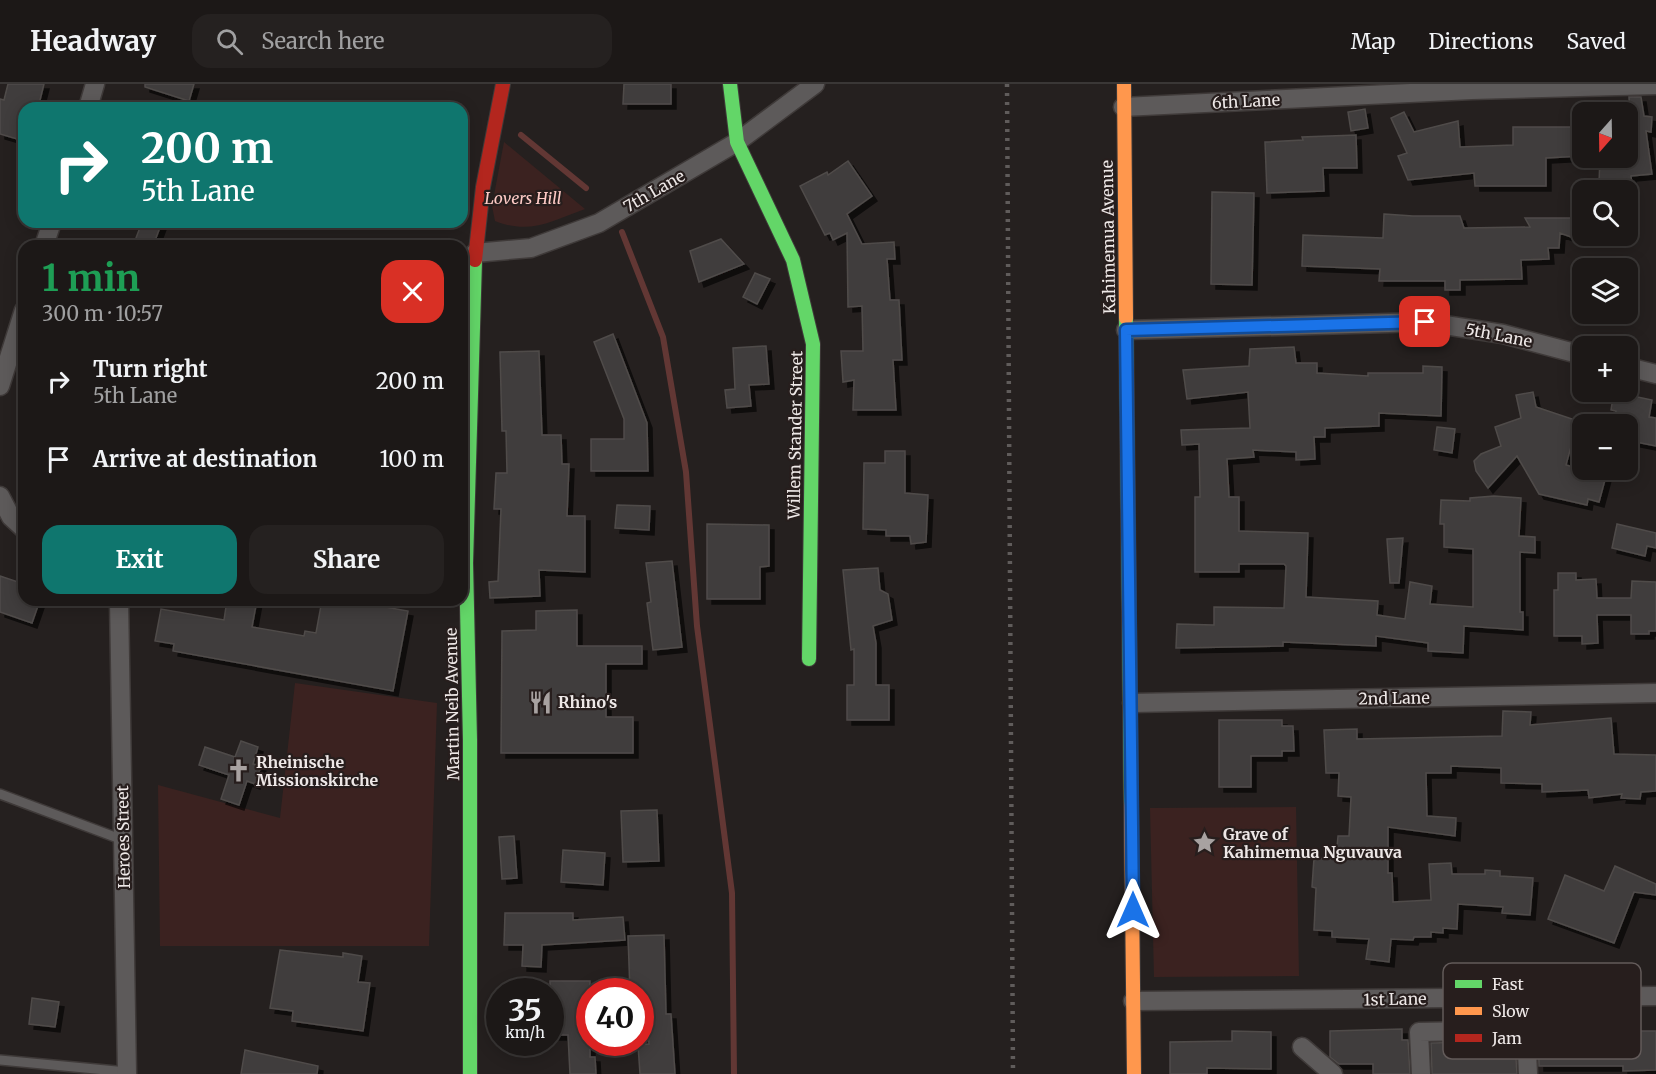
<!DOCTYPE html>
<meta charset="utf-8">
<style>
:root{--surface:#1c1817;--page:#252120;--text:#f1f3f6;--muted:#a0a0a1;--line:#3a3736;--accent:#0f766e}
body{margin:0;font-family:Merriweather,serif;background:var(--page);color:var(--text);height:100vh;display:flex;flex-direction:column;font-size:22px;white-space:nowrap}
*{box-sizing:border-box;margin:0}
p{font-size:20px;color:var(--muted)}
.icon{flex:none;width:33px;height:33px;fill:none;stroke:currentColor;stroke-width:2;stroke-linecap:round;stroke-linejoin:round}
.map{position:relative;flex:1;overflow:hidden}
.panel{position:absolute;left:18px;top:156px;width:450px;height:366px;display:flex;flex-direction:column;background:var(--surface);border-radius:18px;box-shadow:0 3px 15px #0003,0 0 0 2px var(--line)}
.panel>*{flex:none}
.guide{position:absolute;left:18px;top:18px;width:450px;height:126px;border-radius:18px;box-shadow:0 3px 15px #0003,0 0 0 2px var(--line);background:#0f766e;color:#fff;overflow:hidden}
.needle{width:39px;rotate:200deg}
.tools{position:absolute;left:1572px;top:18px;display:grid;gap:12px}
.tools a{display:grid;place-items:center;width:66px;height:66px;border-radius:12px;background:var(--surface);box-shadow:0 3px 15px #0003,0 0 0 2px var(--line);font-size:30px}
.speed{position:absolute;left:486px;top:894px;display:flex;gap:12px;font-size:30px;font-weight:700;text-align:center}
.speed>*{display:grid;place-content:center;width:78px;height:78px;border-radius:50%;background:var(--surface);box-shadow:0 3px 15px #0003,0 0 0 2px var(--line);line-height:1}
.speed small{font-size:15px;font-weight:400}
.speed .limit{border:9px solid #d22;background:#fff;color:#111}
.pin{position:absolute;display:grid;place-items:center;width:51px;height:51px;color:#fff;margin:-26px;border-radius:12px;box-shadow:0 3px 9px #0006}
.me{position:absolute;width:66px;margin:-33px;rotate:0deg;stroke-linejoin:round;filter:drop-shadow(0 0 4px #0008)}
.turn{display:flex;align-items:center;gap:21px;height:126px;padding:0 24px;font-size:27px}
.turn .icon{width:78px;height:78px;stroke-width:2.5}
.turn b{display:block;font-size:42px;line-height:51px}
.round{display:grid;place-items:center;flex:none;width:63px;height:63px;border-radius:18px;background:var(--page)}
.overview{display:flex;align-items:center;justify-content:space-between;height:102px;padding:0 24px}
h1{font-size:36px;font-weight:700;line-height:45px;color:#1e9e55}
.action{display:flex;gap:12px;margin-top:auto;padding:12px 24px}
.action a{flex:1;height:69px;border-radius:18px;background:var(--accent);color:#fff;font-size:24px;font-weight:700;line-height:69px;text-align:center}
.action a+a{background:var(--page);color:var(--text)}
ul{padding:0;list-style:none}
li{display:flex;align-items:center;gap:18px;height:78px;padding:0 24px}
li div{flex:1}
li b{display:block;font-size:22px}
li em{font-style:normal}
header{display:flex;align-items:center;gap:36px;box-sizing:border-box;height:84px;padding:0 30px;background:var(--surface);border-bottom:2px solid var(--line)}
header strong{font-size:28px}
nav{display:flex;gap:33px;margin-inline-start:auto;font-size:21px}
.search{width:420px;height:54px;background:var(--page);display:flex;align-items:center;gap:15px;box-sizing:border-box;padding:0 21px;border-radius:18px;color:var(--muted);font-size:22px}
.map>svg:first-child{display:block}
</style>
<header>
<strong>Headway</strong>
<div class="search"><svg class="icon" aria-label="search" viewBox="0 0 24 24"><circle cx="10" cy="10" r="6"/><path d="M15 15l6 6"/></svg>Search here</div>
<nav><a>Map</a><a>Directions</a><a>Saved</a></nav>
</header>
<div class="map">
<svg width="1656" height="990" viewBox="0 0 1656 990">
<defs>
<filter id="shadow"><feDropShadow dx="5" dy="5" stdDeviation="0" flood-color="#0009"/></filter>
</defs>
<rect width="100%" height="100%" fill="#25201f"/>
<g fill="#3b2220">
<path d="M 504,58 L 585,125 C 552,137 530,151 495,137 L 492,122 Z"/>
<polygon points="295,599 437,619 429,862 160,862 158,701 280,734"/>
<polygon points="1296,723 1299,892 1154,893 1150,724"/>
</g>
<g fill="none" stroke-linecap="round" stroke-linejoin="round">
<g stroke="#623734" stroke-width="6">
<polyline points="521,51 586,104"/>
<polyline points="622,148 663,253 686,388 697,542 732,809 734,990"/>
</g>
</g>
<g fill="#413d3c" stroke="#4f4b4a" stroke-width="1.5" filter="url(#shadow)">
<polygon points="8,0 44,0 38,24 24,24 24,57 0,50 0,15 4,16"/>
<polygon points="145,0 194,0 189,17 145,3"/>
<polygon points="624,0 671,0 671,20 623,20"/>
<polygon points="1629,13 1641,13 1644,32 1652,33 1651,48 1646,47 1652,90 1631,92 1632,100 1599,99 1600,74 1632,74"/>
<polygon points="1365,25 1368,44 1351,47 1348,28"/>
<polygon points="1404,28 1414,48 1458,37 1460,63 1513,61 1513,43 1582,43 1582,72 1546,74 1546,102 1475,102 1474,89 1408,96 1398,72 1407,69 1391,34"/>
<polygon points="1356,51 1357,84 1323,84 1324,107 1267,109 1265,58 1303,56 1302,53"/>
<polygon points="848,77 872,112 847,130 862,160 894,158 895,175 887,175 890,216 899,216 902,276 893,276 896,326 853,326 854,296 843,298 841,267 863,267 862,222 848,223 847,149 833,156 830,149 825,151 800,102 827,88 828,91"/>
<polygon points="1212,108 1254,109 1252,201 1211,200"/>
<polygon points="1384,130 1413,132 1460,132 1464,144 1530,143 1525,134 1574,134 1582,137 1582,157 1560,149 1559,164 1548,164 1549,175 1521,176 1522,195 1460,196 1460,206 1445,206 1445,197 1379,197 1380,185 1302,182 1303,151 1383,154"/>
<polygon points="142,138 162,138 153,162 133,162"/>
<polygon points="721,155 744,180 699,198 690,167"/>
<polygon points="755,189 770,195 757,220 743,213"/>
<polygon points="613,250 647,339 648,387 591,387 591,355 624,355 624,335 594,258"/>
<polygon points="766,262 769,300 749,301 751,322 727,324 725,306 735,305 733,264"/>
<polygon points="1294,263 1296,279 1317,279 1317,289 1368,292 1368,289 1423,289 1423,282 1442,283 1441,332 1379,329 1379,342 1325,344 1325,353 1314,353 1315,375 1296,376 1296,368 1253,366 1254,373 1227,375 1229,413 1239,413 1239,447 1308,449 1306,513 1378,517 1377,531 1405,535 1410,498 1432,502 1430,520 1473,523 1473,465 1444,463 1444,440 1440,440 1441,416 1470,417 1470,414 1494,412 1521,414 1519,452 1535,453 1535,469 1520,468 1520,528 1523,528 1523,546 1464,542 1463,569 1428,567 1428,559 1376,552 1376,562 1283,558 1283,562 1176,564 1177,540 1214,541 1214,523 1284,524 1286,482 1284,480 1239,480 1239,488 1195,488 1195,413 1200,413 1199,360 1182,361 1181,346 1250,344 1248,308 1187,315 1183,286 1249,282 1250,265"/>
<polygon points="539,267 542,351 561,351 562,380 569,380 567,432 585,432 585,488 539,486 540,512 490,514 489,498 498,497 501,425 494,425 496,389 507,389 506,347 502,347 500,268"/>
<polygon points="1533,308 1536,323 1578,337 1566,381 1606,392 1599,418 1588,415 1587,421 1539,410 1517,372 1488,404 1476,387 1474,377 1481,370 1501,362 1495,343 1521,334 1516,311"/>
<polygon points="1614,308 1652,316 1649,333 1656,334 1656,362 1631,357 1628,354 1628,340 1613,340 1616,327 1611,326"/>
<polygon points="1437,343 1455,345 1452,369 1434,366"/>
<polygon points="885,367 905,367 905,409 928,411 926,458 911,460 910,452 886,452 886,446 863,445 864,379 885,379"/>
<polygon points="617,421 650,422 649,446 615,444"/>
<polygon points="707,440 769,441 769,482 760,483 760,515 707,515"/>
<polygon points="1617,440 1656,449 1656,464 1647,462 1645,472 1612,464"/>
<polygon points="1403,454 1399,499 1390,499 1387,455"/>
<polygon points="672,477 682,563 653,566 647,519 651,518 646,479"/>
<polygon points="878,484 880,506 888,510 892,536 873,542 876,559 876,601 889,601 889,636 847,636 847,601 854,601 854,565 851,566 843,486"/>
<polygon points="1558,489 1576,489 1576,496 1596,495 1597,514 1631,514 1632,497 1656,498 1656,547 1649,547 1649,550 1631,550 1631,531 1597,531 1598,559 1582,560 1582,552 1554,552 1554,506 1558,506"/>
<polygon points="0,492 24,500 24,516 40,516 32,539 0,528"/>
<polygon points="227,516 257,516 252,543 304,552 305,547 316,549 322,516 346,516 408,527 393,607 173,567 174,560 155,557 161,525 224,536"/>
<polygon points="577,526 577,562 642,562 642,580 606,580 606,633 633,633 633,669 501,669 502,547 536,546 536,527"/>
<polygon points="1503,627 1531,628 1530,641 1611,634 1614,670 1656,671 1656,707 1641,708 1640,715 1621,714 1622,710 1589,714 1588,706 1542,708 1542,700 1501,699 1501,684 1451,682 1451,689 1426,689 1427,732 1456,734 1455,752 1388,743 1388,789 1392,789 1393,818 1431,816 1429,780 1451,779 1452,790 1485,790 1485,786 1500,787 1500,792 1533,794 1530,831 1502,829 1503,823 1458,820 1457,845 1443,844 1443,849 1431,848 1431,853 1414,853 1413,856 1391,855 1389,878 1366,875 1369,855 1332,853 1332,847 1314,846 1316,804 1312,803 1314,774 1336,775 1338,752 1349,752 1351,713 1338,712 1339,689 1326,689 1324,646 1357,645 1357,655 1502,652"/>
<polygon points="1219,636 1282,636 1282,642 1293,642 1294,667 1282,667 1282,672 1251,672 1251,703 1219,703"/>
<polygon points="241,657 258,663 253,680 261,682 255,700 247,697 239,721 221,715 229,691 199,681 205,663 235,673"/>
<polygon points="657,726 659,777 623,778 621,727"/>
<polygon points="514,752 517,794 502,795 499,753"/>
<polygon points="563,766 605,769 603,801 561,798"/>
<polygon points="1615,782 1656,800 1656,811 1634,808 1614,859 1548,835 1565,791 1604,807"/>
<polygon points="505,829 573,829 573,836 623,833 625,856 542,861 541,883 522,882 523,861 504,861"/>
<polygon points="664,851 666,930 671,930 675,990 640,990 638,961 649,960 646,921 640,921 640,908 630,908 628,852"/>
<polygon points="280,866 343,873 343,869 362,872 358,898 370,899 363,947 292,937 293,927 270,924"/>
<polygon points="550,897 590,897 590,973 595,973 596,990 570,990 568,951 550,951"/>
<polygon points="32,914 59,918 55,943 29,940"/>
<polygon points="1538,940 1619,941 1619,947 1656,947 1656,986 1623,987 1623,982 1539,982"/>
<polygon points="1402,945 1402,956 1408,956 1410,990 1373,990 1373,980 1339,980 1330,973 1330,947"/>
<polygon points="1232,947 1271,948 1271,985 1207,984 1207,990 1170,990 1170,958 1232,957"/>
<polygon points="1515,957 1517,990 1432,990 1431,959"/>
<polygon points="245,966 318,982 317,990 241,990"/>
</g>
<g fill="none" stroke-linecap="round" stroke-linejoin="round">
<defs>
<g id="lane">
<polyline points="0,710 123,756"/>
<polyline points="0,976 127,988"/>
</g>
<g id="street">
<polyline points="1123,23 1472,6 1656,1"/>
<polyline points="88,24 95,0"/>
<polyline points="44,162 52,138"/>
<polyline points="475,169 531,164 599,139 737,58 815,0"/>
<polyline points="1126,246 1425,238 1503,250 1582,271"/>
<polyline points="1628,283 1656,290"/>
<polyline points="0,302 24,226"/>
<polyline points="0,412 11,433 24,445"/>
<polyline points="119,516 127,990"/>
<polyline points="1132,619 1656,609"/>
<polyline points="1133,917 1656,912"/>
<polyline points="1302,963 1333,990"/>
<polyline points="1421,990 1419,948 1526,946 1528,990"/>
</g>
<g id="fast">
<polyline points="730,0 737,58 793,176 813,260 809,575"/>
<polyline points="1126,234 1131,721"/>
<polyline points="470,990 470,656 466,479 475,176"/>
</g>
<g id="slow">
<polyline points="1124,0 1126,234"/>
<polyline points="1131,721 1134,990"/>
</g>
<polyline id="jam" points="475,176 483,103 503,0"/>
</defs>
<use href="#lane" stroke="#3f3a39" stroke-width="12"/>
<use href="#street" stroke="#3f3a39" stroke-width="21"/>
<use href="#fast" stroke="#3f3a39" stroke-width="16"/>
<use href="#slow" stroke="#3f3a39" stroke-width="16"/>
<use href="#jam" stroke="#3f3a39" stroke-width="16"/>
<use href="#lane" stroke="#5d5a5a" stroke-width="9"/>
<use href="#street" stroke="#5d5a5a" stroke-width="18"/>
<use href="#fast" stroke="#63d668" stroke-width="14"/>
<use href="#slow" stroke="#ff974d" stroke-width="14"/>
<use href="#jam" stroke="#b3261e" stroke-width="14"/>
<polyline stroke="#605c5b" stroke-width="4.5" stroke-dasharray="3 6" stroke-linecap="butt" points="1007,0 1013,990"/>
</g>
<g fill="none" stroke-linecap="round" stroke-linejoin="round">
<defs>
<polyline id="route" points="1133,826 1126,246 1425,238"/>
</defs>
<use href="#route" stroke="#114b97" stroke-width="15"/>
<use href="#route" stroke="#1a73e8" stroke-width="10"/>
</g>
<defs>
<symbol id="restaurant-bare" viewBox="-9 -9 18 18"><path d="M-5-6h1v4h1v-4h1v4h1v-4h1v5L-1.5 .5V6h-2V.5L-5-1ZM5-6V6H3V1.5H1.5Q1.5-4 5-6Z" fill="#a8a2a1" stroke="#271e1d" stroke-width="2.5" paint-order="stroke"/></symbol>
<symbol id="church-bare" viewBox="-9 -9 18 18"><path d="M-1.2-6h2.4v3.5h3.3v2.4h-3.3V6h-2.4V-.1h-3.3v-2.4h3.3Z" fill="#a8a2a1" stroke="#271e1d" stroke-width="2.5" paint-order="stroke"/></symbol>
<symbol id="sight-bare" viewBox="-9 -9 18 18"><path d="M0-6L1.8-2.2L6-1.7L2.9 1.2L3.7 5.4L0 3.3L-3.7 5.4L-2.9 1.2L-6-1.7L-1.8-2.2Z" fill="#a8a2a1" stroke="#271e1d" stroke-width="2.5" paint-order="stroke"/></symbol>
</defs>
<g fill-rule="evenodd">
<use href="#restaurant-bare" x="524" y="602" width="33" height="33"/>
<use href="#church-bare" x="222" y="670" width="33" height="33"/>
<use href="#sight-bare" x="1188" y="742" width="33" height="33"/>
</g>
<g text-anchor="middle" stroke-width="4.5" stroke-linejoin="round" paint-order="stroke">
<g font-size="16" fill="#eee8e7" stroke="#271e1d">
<text transform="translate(1246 17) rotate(-3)" y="6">6th Lane</text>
<text transform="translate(654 107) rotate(-30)" y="6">7th Lane</text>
<text transform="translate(1108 153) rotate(-91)" y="6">Kahimemua Avenue</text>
<text transform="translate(1499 251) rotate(11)" y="6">5th Lane</text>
<text transform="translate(795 351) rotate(-89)" y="6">Willem Stander Street</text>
<text transform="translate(1394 614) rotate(-1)" y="6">2nd Lane</text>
<text transform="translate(452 620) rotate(-91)" y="6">Martin Neib Avenue</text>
<text transform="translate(123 753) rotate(-91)" y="6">Heroes Street</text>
<text transform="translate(1395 915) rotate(-1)" y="6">1st Lane</text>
</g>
<g font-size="16" font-style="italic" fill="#fecbc6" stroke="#271e1d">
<text x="523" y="120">Lovers Hill</text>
</g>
<g font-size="16" font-weight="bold" fill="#eee8e7" stroke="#271e1d" text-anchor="start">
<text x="558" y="624">Rhino's</text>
<text x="256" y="684">Rheinische<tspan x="256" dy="18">Missionskirche</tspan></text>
<text x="1223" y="756">Grave of<tspan x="1223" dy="18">Kahimemua Nguvauva</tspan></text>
</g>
</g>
<rect x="1443" y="879" width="198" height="96" rx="9" fill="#271e1d" stroke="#635b5a" stroke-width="1.5"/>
<rect x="1455" y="896" width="27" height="8" fill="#63d668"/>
<rect x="1455" y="923" width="27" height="8" fill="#ff974d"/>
<rect x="1455" y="950" width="27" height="8" fill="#b3261e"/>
<g font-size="16" fill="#eee8e7">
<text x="1492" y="906">Fast</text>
<text x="1492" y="933">Slow</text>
<text x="1492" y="960">Jam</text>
</g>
</svg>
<div class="tools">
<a><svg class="needle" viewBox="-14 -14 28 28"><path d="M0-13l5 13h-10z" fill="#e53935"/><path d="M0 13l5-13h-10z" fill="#a0a0a1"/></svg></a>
<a><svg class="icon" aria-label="search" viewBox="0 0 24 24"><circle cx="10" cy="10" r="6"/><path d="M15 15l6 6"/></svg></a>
<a><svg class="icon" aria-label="layers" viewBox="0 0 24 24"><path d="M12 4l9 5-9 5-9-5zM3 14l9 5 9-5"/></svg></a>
<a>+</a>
<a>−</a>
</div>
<div class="speed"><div>35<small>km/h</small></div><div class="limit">40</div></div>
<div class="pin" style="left:1425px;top:238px;background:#d93025"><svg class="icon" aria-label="arrive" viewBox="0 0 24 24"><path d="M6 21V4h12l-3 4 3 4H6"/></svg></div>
<svg class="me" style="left:1133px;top:826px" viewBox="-20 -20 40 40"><path d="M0-17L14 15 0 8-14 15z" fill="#1a73e8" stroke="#fff" stroke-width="4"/></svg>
<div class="guide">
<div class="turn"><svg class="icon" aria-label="right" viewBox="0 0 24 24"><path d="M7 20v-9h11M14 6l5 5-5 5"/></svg><div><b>200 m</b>5th Lane</div></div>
</div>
<section class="panel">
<div class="overview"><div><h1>1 min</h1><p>300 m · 10:57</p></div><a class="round" style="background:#d93025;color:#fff"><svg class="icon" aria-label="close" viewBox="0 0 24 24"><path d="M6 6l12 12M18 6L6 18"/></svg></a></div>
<ul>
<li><svg class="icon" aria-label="right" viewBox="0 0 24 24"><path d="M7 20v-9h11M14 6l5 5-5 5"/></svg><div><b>Turn right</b><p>5th Lane</p></div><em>200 m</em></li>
<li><svg class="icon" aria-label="arrive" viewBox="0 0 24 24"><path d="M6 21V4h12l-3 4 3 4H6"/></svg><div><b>Arrive at destination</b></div><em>100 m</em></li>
</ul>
<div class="action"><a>Exit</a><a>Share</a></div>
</section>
</div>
